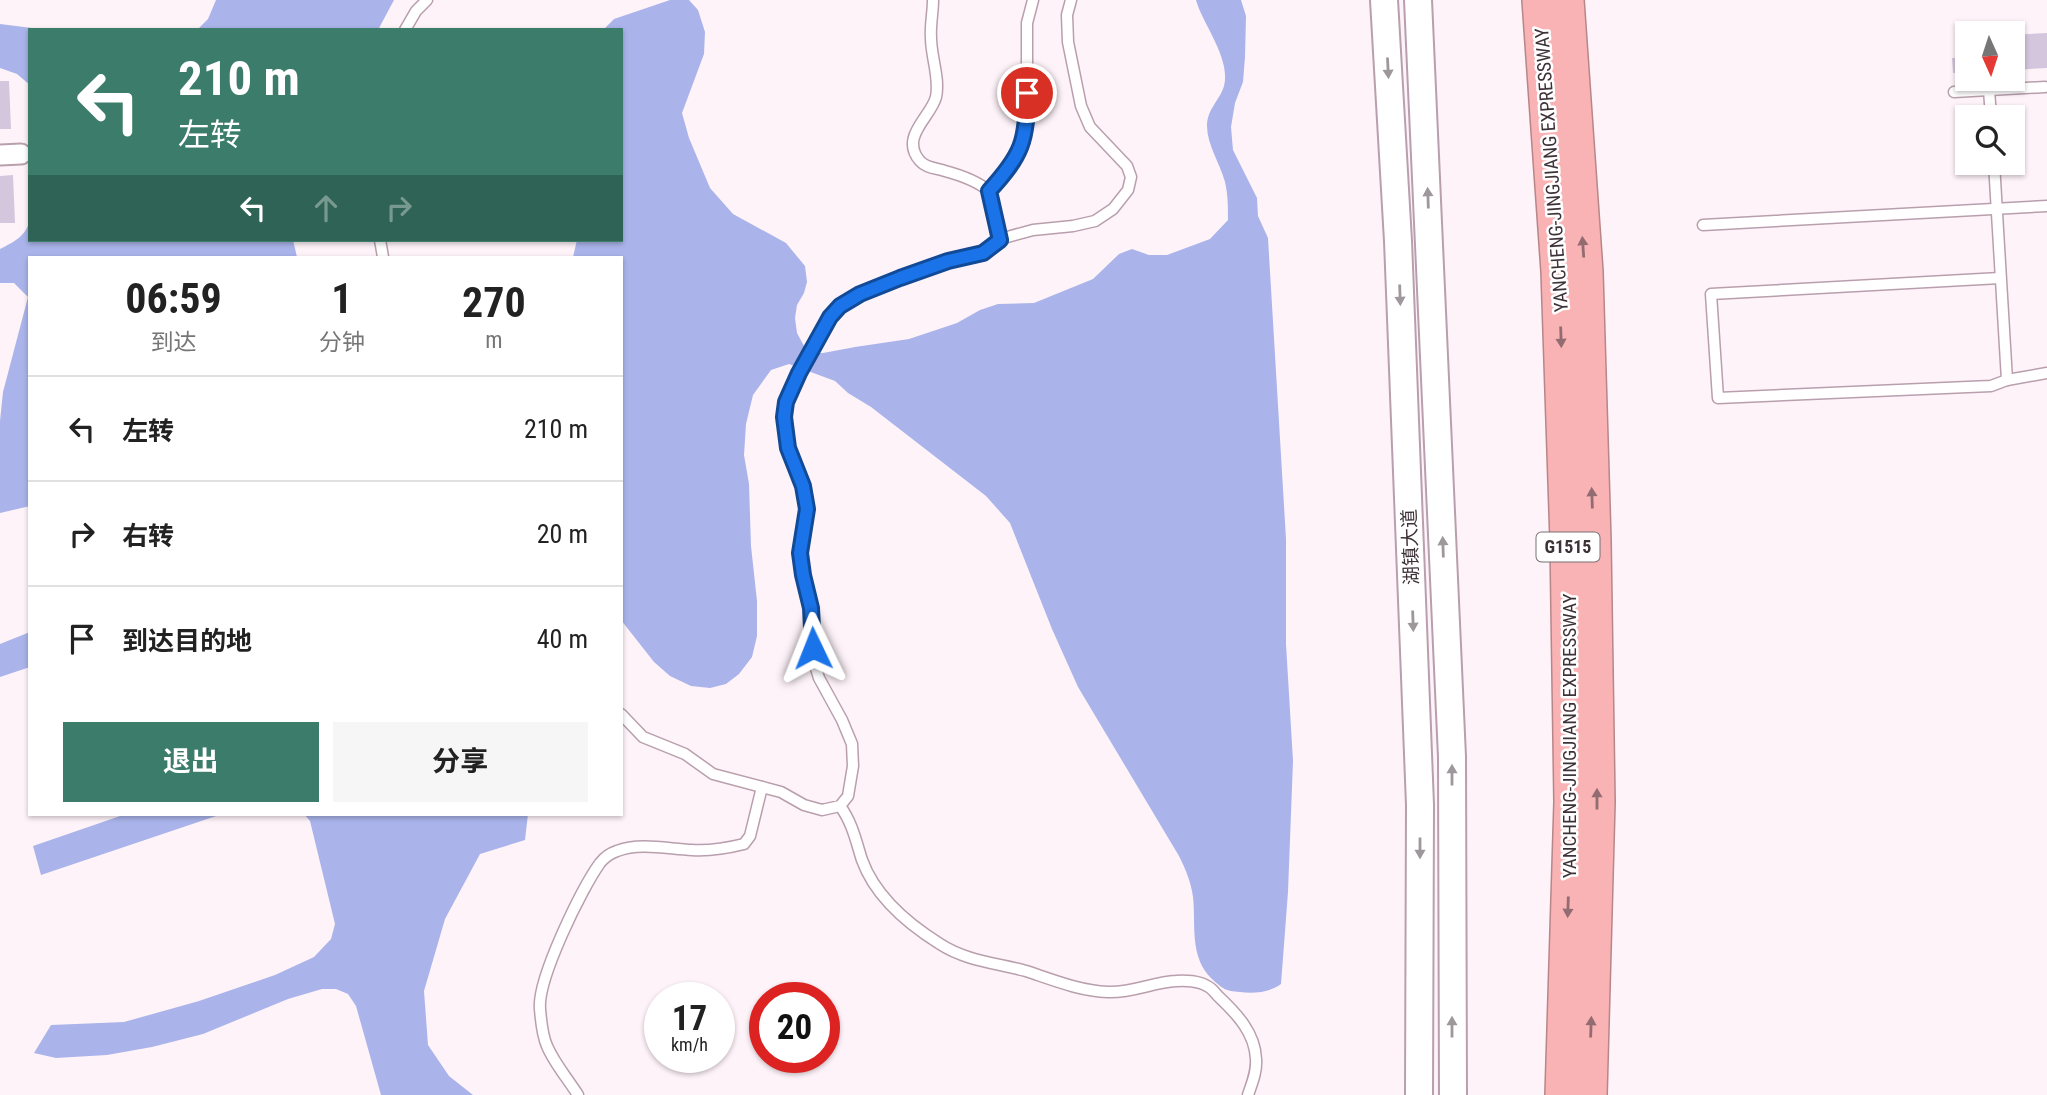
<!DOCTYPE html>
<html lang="zh">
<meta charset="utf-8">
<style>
:root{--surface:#fff;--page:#f6f6f6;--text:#222;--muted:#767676;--line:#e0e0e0;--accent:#3b7c6b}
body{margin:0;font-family:"Roboto Condensed","Noto Sans SC",sans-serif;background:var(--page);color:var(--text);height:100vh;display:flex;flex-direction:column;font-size:26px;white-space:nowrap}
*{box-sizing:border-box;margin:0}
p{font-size:23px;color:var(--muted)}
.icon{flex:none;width:38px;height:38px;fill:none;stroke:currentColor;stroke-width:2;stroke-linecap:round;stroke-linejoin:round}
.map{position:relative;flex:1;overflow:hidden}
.drawer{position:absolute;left:28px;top:256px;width:595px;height:560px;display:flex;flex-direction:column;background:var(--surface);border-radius:0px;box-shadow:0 2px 5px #0004}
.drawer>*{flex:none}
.hud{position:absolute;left:28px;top:28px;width:595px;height:214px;border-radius:0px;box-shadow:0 2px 5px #0004;background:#3b7c6b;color:#fff;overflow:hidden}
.needle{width:46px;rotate:177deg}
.fabs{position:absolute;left:1955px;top:21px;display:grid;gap:14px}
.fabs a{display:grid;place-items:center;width:70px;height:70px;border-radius:0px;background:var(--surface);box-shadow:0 2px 5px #0004;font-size:35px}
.speed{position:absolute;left:644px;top:982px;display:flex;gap:14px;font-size:35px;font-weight:700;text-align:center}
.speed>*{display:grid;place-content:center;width:91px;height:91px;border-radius:50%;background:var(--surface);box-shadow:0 2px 5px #0004;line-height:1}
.speed small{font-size:18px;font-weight:400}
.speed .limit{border:10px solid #d22;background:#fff;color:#111}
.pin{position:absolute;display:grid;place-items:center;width:60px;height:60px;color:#fff;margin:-30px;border:4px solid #fff;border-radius:50%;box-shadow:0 2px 7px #0007}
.me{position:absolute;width:77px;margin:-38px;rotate:358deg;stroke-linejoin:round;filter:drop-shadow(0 0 5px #0008)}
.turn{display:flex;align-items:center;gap:24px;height:147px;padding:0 35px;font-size:32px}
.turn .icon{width:91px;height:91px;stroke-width:2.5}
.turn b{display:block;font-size:49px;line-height:60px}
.lanes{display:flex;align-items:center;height:66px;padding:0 35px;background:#0003;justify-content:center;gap:35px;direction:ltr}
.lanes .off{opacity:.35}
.eta{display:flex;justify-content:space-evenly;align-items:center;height:119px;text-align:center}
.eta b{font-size:42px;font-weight:700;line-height:49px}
.cta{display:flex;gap:14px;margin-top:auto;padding:14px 35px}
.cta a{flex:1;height:80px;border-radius:0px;background:var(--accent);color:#fff;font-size:28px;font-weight:700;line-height:80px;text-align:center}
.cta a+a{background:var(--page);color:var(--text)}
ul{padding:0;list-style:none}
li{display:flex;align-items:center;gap:21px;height:105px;padding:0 35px;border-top:2px solid var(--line)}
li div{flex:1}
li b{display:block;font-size:26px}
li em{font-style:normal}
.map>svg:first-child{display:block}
</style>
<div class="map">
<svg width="2047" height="1095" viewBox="0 0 2047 1095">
<rect width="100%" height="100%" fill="#fef3f9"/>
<g fill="#aab4ea">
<polygon points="216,0 394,0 378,30 197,30 208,19"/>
<path d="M 670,0 L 689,0 L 698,10 L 705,32 L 704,54 L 682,113 L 689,138 L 710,188 L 733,214 L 786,243 L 805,266 L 807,282 L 804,293 L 797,305 L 795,318 L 797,333 L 804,346 L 814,353 L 823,353 L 855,347 L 909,339 L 957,323 L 980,310 L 998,304 L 1034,303 L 1093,279 L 1119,254 L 1132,249 L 1149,255 L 1167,255 L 1210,239 L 1228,220 C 1228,207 1228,195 1225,182 C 1220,163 1207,145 1207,126 C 1207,109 1220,100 1224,86 C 1231,58 1203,25 1196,0 L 1241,0 L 1246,16 L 1245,57 L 1243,82 L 1235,103 L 1231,127 L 1233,150 L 1257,198 L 1258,216 L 1268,238 L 1286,539 L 1286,644 L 1293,761 L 1288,892 L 1281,984 C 1270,992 1254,994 1240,992 C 1225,991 1223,989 1212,979 C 1189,957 1196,925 1193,897 C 1191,882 1186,870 1179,856 L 1078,687 L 1052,629 L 1010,523 L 986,496 L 871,407 L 848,393 L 835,381 L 789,364 L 771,370 L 753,395 L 746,424 L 744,455 L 749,484 L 751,546 L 757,601 L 757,636 L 752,657 L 739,674 L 726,684 L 710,688 L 691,686 L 670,676 L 654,662 L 621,620 L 621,257 L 573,257 L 577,240 L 621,240 L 621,30 L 603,30 L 614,19 Z"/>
<polygon points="0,24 48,30 30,30 30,85 17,74 0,68"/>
<path d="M 30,220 L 30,240 L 293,240 L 297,257 L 30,257 L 30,506 L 0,513 L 0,421 L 3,392 L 28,297 L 14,283 L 0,283 L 0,249 C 14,242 26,236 30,220 Z"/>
<polygon points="30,632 30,667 0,677 0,644"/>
<polygon points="126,814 222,814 41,875 33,846"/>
<polygon points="304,814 528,814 525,840 480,854 445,919 424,991 428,1045 449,1076 473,1095 381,1095 356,1006 348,994 336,989 322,989 288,999 203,1034 152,1047 107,1055 56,1058 34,1053 51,1025 124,1022 199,1001 275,975 314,957 331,939 335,924 310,821"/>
</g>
<g fill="#d3c6dd">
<polygon points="2047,33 2047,68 2012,70 2012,35"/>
<polygon points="1967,57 1967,72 1953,73 1952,58"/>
<polygon points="0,81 9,81 11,129 0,129"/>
<polygon points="13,175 15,223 0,223 0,176"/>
</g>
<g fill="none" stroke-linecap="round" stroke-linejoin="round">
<defs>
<g id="service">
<path d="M 933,0 C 933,13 930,25 931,38 C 931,57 940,78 936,97 C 931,117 899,137 920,161 C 926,168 936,168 945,171 C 960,175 977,181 989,191"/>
<polyline points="405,30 416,11 427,0"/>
<polyline points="1989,90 1991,117"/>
<polyline points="1954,92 2045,87"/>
<polyline points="1994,163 2007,380 2047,373"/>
<polyline points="1703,225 2047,206"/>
<polyline points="1000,239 989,191 1009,169 1021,150 1027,120 1027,23 1033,0"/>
<polyline points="380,240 383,257"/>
<polyline points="2000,278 1711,294 1718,398 1991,386 2007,380"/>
<polyline points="621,714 643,737 685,754 713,774 781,792 804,805 822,810 840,806 848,796 853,766 852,744 842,720 819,678 814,662 811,608 803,575 800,553 807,509 803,486 788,448 784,417 786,402 813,346 830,318 840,306 860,294 900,278 949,261 983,253 1000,239 1033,230 1073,226 1095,221 1113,209 1128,190 1131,177 1127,166 1090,127 1081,106 1068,42 1067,15 1071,0"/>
<path d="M 840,806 C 852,822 856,841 862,860 C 875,896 908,924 940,944 C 966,961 997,963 1026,971 C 1053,980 1080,991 1108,992 C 1132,993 1154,982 1176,981 C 1185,980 1199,981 1207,986 C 1212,988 1216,994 1219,997 C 1237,1014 1255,1033 1256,1059 C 1257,1072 1252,1083 1248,1095"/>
<path d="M 578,1095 C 568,1079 554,1063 547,1046 C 542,1035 541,1021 540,1009 C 537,979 582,888 600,863 C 604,858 611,853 617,851 C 640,842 668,849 692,850 C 709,851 728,848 744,844 L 750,836 L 762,787"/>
</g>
<polyline id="minor" points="0,155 21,154"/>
<g id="secondary">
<polyline points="1384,0 1398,241 1420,805 1419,1095"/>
<polyline points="1418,0 1452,757 1453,1095"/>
</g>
<g id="motorway">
<polyline points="1540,0 1559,271 1568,541 1572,802 1563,1095"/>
<polyline points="1566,0 1585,272 1593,541 1597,802 1589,1095"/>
</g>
</defs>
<use href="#service" stroke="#b99fad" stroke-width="13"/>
<use href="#minor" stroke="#b99fad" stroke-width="23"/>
<use href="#secondary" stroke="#b99fad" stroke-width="30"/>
<use href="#motorway" stroke="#b78689" stroke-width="38"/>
<use href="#service" stroke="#fff" stroke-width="10"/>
<use href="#minor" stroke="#fff" stroke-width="19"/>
<use href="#secondary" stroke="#fff" stroke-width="26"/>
<use href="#motorway" stroke="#f9b3b5" stroke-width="35"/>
</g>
<defs><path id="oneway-solid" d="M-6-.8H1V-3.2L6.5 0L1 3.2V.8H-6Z" transform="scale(1.75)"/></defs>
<g fill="#9e989c">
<use href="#oneway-solid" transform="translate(1388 68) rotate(87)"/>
<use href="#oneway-solid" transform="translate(1428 198) rotate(-92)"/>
<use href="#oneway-solid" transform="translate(1400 295) rotate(88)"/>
<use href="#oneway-solid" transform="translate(1443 547) rotate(-92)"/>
<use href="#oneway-solid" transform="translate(1413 621) rotate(88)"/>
<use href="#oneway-solid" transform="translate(1452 775) rotate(-90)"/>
<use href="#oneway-solid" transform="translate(1420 848) rotate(90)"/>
<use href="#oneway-solid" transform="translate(1452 1027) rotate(-90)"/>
</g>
<g fill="#926c70">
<use href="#oneway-solid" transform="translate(1583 247) rotate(-94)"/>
<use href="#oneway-solid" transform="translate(1561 337) rotate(88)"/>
<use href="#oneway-solid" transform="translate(1592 498) rotate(-92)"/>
<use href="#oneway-solid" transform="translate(1597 799) rotate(-90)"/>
<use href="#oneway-solid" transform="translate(1568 907) rotate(92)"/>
<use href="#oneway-solid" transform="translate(1591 1027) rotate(-88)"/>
</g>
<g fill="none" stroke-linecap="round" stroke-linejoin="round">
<defs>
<path id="route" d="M 813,648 L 811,608 L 803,575 L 800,553 L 807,509 L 803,486 L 788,448 L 784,417 L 786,402 L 799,373 L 830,317 L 840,306 L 860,294 L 900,278 L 948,261 L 983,253 L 1000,240 L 989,191 C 1022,155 1027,141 1027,93"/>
</defs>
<use href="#route" stroke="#114b97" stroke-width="18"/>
<use href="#route" stroke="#1a73e8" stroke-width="12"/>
</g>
<g text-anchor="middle" stroke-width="5" stroke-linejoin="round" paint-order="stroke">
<rect fill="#fff" stroke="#777074" stroke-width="2" x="1536.5" y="532.5" width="63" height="29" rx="5"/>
<g font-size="18" font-weight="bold" fill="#3d3238">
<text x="1568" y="553">G1515</text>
</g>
<g font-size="19" fill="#3d3238" stroke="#fff">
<text transform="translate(1551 170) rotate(-94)" y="7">YANCHENG-JINGJIANG EXPRESSWAY</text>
<text transform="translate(1410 547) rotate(-92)" y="7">湖镇大道</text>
<text transform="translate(1569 736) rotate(-90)" y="7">YANCHENG-JINGJIANG EXPRESSWAY</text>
</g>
</g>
</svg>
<div class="fabs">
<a><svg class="needle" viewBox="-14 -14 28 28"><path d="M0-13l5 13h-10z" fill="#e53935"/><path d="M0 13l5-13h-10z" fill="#767676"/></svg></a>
<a><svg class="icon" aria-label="search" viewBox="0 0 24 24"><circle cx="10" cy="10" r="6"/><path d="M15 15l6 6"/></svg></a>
</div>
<div class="speed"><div>17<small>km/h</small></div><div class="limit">20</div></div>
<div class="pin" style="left:1027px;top:93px;background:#d93025"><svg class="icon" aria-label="arrive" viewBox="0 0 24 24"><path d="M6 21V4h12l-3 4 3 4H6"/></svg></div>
<svg class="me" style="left:813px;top:648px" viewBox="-20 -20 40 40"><path d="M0-17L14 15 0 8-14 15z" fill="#1a73e8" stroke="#fff" stroke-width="4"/></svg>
<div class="hud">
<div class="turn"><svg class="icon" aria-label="left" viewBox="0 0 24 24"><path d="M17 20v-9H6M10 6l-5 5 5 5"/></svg><div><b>210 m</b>左转</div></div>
<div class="lanes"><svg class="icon" aria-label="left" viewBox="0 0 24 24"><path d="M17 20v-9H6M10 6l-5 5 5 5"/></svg><svg class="icon off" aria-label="ahead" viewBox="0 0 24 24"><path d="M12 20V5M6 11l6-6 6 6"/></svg><svg class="icon off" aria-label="right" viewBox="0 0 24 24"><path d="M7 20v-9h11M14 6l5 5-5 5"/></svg></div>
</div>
<section class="drawer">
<div class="eta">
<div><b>06:59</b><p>到达</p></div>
<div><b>1</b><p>分钟</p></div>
<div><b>270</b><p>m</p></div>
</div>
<ul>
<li><svg class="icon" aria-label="left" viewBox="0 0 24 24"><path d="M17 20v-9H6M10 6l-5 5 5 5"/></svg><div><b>左转</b></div><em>210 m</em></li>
<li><svg class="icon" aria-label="right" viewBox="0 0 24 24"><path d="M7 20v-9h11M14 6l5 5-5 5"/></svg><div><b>右转</b></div><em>20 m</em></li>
<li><svg class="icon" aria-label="arrive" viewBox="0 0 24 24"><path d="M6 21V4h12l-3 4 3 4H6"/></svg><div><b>到达目的地</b></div><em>40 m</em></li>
</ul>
<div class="cta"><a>退出</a><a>分享</a></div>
</section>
</div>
